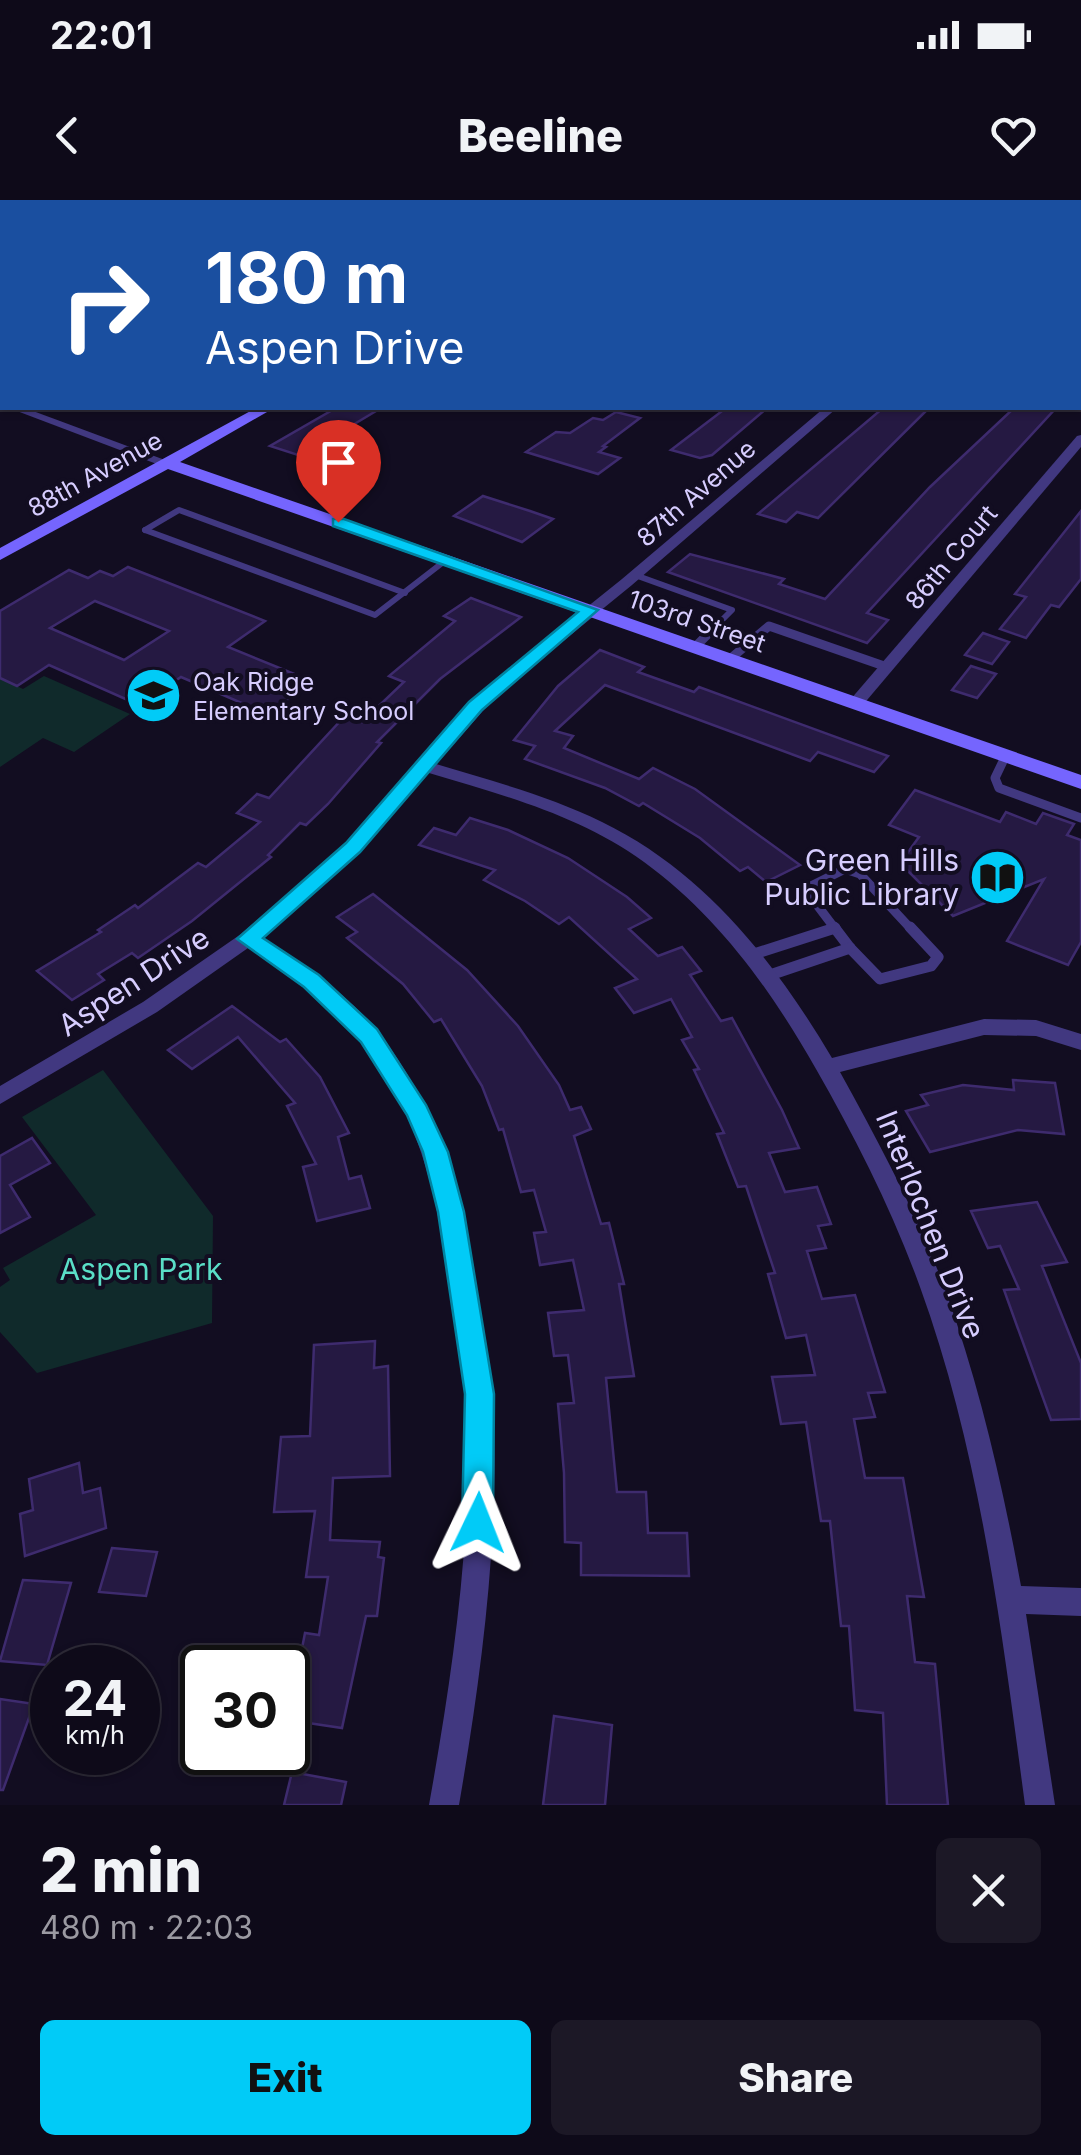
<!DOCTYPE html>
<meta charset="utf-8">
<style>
:root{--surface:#0e0a19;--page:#1c1826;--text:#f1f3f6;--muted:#9b9aa2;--line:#2e2b38;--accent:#01cbf7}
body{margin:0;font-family:Inter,sans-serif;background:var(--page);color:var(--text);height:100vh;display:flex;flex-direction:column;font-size:38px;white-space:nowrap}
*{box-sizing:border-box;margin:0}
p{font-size:32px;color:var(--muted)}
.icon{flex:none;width:55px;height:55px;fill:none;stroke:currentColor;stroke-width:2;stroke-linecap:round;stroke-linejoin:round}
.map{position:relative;height:1605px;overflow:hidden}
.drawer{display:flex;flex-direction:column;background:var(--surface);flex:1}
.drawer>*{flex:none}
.guide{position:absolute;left:0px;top:0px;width:1082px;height:210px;box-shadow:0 2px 8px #0004,0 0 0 2px var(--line);background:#1a4fa0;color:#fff;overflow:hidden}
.speed{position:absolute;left:30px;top:1445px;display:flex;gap:20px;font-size:50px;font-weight:700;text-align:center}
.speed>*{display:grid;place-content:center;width:130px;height:130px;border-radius:50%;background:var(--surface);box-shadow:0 2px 8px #0004,0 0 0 2px var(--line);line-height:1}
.speed small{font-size:25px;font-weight:400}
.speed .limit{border:5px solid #111;border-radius:15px;background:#fff;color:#111}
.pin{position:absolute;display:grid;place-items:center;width:85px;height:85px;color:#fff;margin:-102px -42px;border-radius:50% 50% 50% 0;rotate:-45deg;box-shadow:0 0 10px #0007}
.pin .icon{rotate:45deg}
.me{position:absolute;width:110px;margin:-55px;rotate:2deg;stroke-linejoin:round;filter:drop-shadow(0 0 8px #0008)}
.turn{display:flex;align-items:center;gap:35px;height:210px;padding:0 40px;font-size:45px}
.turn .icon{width:130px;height:130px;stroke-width:2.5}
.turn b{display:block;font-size:70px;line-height:85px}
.round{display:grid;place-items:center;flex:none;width:105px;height:105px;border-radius:15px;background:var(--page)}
.summary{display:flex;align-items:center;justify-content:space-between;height:170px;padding:0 40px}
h1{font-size:60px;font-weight:800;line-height:75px}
.cta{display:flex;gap:20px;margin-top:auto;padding:20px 40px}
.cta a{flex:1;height:115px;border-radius:15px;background:var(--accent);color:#111;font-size:40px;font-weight:800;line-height:115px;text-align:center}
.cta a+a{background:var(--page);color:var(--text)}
.status{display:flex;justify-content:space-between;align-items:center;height:70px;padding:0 50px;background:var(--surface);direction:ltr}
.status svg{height:28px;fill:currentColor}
header{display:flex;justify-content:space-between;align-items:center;height:130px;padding:0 40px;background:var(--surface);font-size:45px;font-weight:800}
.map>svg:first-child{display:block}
</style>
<div class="status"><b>22:01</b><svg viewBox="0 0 49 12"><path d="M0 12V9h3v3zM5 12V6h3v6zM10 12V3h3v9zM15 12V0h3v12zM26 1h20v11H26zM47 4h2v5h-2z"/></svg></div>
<header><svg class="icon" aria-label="back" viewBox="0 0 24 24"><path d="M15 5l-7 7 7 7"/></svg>Beeline<svg class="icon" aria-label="heart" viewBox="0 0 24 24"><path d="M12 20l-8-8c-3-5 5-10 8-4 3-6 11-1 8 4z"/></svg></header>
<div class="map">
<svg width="1081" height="1605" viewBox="0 0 1081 1605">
<rect width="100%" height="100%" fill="#120d21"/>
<g fill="#102a2b">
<polygon points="44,476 130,514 74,552 43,538 0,567 0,478 23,489"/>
<polygon points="103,870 213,1016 212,1123 37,1173 0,1132 0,1087 10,1080 3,1068 96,1015 22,917"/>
</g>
<g fill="#251942" stroke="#3e2b6e" stroke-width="2.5" fill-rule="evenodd">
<polygon points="336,208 381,208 301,256 270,246"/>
<polygon points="726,208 767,208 712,255 700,258 671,250"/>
<polygon points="883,208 929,208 818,318 797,312 786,322 758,314"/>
<polygon points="1014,208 1056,208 867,413 888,420 867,443 668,372 690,354 784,379 779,384 825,399 930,287"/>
<polygon points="616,212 640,218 603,246 606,247 599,252 620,258 598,274 526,252 556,232 570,233 593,218 603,220"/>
<polygon points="483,296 530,311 553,319 522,342 454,316"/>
<polygon points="1081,311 1081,379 1059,407 1051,405 1026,438 1000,429 1026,397 1015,394"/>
<path d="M 128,367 L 265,421 L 228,447 L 309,480 L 270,515 L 181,477 L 139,505 L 49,465 L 17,486 L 0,478 L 0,411 L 69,370 L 88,378 L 100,371 L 113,376 ZM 95,401 L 169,431 L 124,460 L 50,428 Z"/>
<polygon points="471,398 521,417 440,479 377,542 381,543 328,604 306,625 300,623 268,655 271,657 192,721 138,758 132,753 98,774 104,780 72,800 37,771 101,732 98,730 135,705 138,708 198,663 206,667 260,622 237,613 257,594 269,598 344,517 362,522 404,482 389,476 455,421 444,416"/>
<polygon points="983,433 1009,442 992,464 965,455"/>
<polygon points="600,450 644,467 638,472 694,492 699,487 888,556 874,572 818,552 810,561 605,485 555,531 573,536 564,548 639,579 653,568 695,589 800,665 766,682 748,667 740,671 700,638 643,603 639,606 605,588 525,559 535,546 514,540 558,486"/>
<polygon points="971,466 996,474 977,498 952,490"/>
<polygon points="915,590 1000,622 1006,612 1036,624 1043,613 1074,624 1067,635 1081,640 1081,742 1068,765 1007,741 1044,679 953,716 900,663 919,637 889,625"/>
<polygon points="470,618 508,630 568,658 627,697 651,718 629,729 658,756 682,747 701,771 690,775 721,821 732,818 782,910 799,948 769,953 785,992 817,987 831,1024 818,1026 826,1048 807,1051 822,1099 855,1095 885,1192 868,1193 875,1217 854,1219 865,1278 903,1278 924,1397 907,1396 915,1462 935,1464 948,1605 887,1605 883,1513 855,1510 849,1426 841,1426 830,1321 821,1321 806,1222 781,1224 772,1177 815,1175 806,1135 786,1138 768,1074 775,1073 746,986 738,987 717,934 724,933 694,870 699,869 682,840 692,837 671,799 634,813 615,788 637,779 569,717 559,724 525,701 484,680 495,670 419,645 434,628 456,635"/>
<polygon points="373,694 467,770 518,826 559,885 570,910 581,907 591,929 574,936 601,1024 609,1023 624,1084 619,1084 634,1176 606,1178 617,1292 646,1292 648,1333 687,1333 689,1376 581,1375 581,1343 565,1342 564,1273 558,1204 574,1203 568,1155 554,1156 548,1113 584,1110 573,1060 540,1065 534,1033 546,1032 534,990 521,992 503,929 499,930 482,886 441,819 434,822 403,784 347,738 357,732 337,717"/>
<polygon points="232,806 280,842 286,839 320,877 349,933 338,937 349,979 361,976 370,1008 317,1021 303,967 316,964 287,906 295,903 238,837 192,869 168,850"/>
<polygon points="1013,880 1055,883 1064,934 1018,930 930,952 906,911 928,905 921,895 963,885 1014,890"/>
<polygon points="32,938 50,963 10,985 30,1017 0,1033 0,956"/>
<polygon points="1037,1002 1067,1062 1042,1066 1081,1163 1081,1219 1051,1220 1004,1090 1019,1089 1000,1046 988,1048 971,1011"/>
<polygon points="375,1141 374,1168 388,1166 390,1276 333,1278 330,1340 380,1342 378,1357 384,1358 377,1416 366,1416 342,1528 288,1520 305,1433 319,1435 328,1377 306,1377 315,1311 274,1312 281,1237 310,1236 314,1145"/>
<polygon points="79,1263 83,1293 100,1288 106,1328 25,1356 20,1314 33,1310 29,1279"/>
<polygon points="112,1348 157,1352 146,1396 99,1392"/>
<polygon points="23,1380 71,1383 47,1465 0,1461"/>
<polygon points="0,1499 34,1504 3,1590 0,1590"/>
<polygon points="554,1516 612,1525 605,1605 543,1605"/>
<polygon points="292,1572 346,1582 341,1605 284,1605"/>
</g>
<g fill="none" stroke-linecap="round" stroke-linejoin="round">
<g stroke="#413880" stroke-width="6">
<polyline points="145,330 375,415 446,360"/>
<polyline points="145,330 179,310 405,393"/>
<polyline points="635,375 732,410 715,427"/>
</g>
<g stroke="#413880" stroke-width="9">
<polyline points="695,447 718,424"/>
<polyline points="730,459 769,426 887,467"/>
<polyline points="1006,555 995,578 999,588 1081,618"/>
<polyline points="830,730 835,728"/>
<polyline points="836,730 805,689 845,669 860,674 912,730"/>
</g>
<g stroke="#413880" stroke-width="11">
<polyline points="834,727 850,748"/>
<polyline points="850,748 880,779 931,766 938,757 910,727"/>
<polyline points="754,754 835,728"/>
<polyline points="770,775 850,748"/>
</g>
<g fill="#413880" fill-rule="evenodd">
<polygon points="9,208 25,208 173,263 162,266"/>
<path d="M 824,208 L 837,208 L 632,385 L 497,495 L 436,564 C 492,581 549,596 602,622 C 705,672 775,762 832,858 L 984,819 L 1036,820 L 1081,834 L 1081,850 L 1036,836 L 984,835 L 840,872 C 879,943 918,1015 946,1092 C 980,1187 1003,1287 1021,1386 L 1081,1388 L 1081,1416 L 1026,1414 L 1055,1605 L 1025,1605 C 1002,1432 980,1252 920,1087 C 893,1012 856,939 816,869 C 771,790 719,717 644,662 C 581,616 503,595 429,573 L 359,652 L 261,738 C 304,765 347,793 379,833 C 436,905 458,989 473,1078 C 479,1118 490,1157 493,1197 C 500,1334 482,1471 459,1605 L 429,1605 C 453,1471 473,1334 467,1197 C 466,1157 455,1117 449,1077 C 436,993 418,913 365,845 C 334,804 291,775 248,748 L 157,812 L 0,904 L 0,886 L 143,802 L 241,734 L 347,644 L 485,489 L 622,379 Z"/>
<polygon points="1081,235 1081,247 862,506 850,506 850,500 1077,236"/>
</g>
<polygon fill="#7565fe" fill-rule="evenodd" points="256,208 274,208 180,262 1081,575 1081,589 168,269 0,360 0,348"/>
</g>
<polygon fill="#01cbf7" stroke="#0184a1" stroke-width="2.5" points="333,319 344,319 598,410 482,510 360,652 263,738 319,775 377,829 426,905 448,952 464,1012 494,1194 493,1323 489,1334 478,1338 467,1334 462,1323 465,1194 438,1012 423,952 407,915 361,842 304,787 237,739 346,643 469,502 578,412 333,326"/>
<defs>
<symbol id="school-disc" viewBox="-11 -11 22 22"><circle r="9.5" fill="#01cbf7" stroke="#120d21"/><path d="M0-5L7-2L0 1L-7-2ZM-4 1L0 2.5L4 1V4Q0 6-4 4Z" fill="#111"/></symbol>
<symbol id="library-disc" viewBox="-11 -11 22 22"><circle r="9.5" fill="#01cbf7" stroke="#120d21"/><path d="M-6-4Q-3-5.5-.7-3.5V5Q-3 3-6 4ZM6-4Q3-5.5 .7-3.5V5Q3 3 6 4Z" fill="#111"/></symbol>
</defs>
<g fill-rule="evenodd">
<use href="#school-disc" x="122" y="464" width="63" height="63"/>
<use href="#library-disc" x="966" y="646" width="63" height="63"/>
</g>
<g text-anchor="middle" stroke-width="8" stroke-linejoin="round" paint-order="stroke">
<g font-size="25" fill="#d7cdff" stroke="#120d21">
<text transform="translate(95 274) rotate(-29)" y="9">88th Avenue</text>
<text transform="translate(696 293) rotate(-41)" y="9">87th Avenue</text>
<text transform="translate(951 357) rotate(-50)" y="9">86th Court</text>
<text transform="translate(697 421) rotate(19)" y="9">103rd Street</text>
</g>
<g font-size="25" fill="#d7cdff" stroke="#120d21" text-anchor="start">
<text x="193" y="491">Oak Ridge<tspan x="193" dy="29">Elementary School</tspan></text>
</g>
<g font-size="30" fill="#d7cdff" stroke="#120d21" text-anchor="end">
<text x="959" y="671">Green Hills<tspan x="959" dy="34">Public Library</tspan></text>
</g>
<g font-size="30" fill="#d7cdff" stroke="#120d21">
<text transform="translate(134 782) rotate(-33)" y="10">Aspen Drive</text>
<text transform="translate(930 1025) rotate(68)" y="10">Interlochen Drive</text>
</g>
<g font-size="30" fill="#5adec7" stroke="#120d21">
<text x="141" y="1080">Aspen Park</text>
</g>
</g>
</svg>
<div class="speed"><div>24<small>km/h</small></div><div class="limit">30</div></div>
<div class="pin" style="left:338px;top:322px;background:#d93025"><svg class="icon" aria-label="arrive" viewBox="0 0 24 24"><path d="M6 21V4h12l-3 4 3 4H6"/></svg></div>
<svg class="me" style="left:478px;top:1323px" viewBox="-20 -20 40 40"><path d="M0-17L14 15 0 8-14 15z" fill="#01cbf7" stroke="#fff" stroke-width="4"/></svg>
<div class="guide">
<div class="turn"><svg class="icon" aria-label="right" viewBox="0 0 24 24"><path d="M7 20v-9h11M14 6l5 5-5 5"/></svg><div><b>180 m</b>Aspen Drive</div></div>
</div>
</div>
<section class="drawer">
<div class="summary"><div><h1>2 min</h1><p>480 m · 22:03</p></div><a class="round"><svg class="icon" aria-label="close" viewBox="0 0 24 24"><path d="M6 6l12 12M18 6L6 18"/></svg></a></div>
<div class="cta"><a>Exit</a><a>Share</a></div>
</section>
